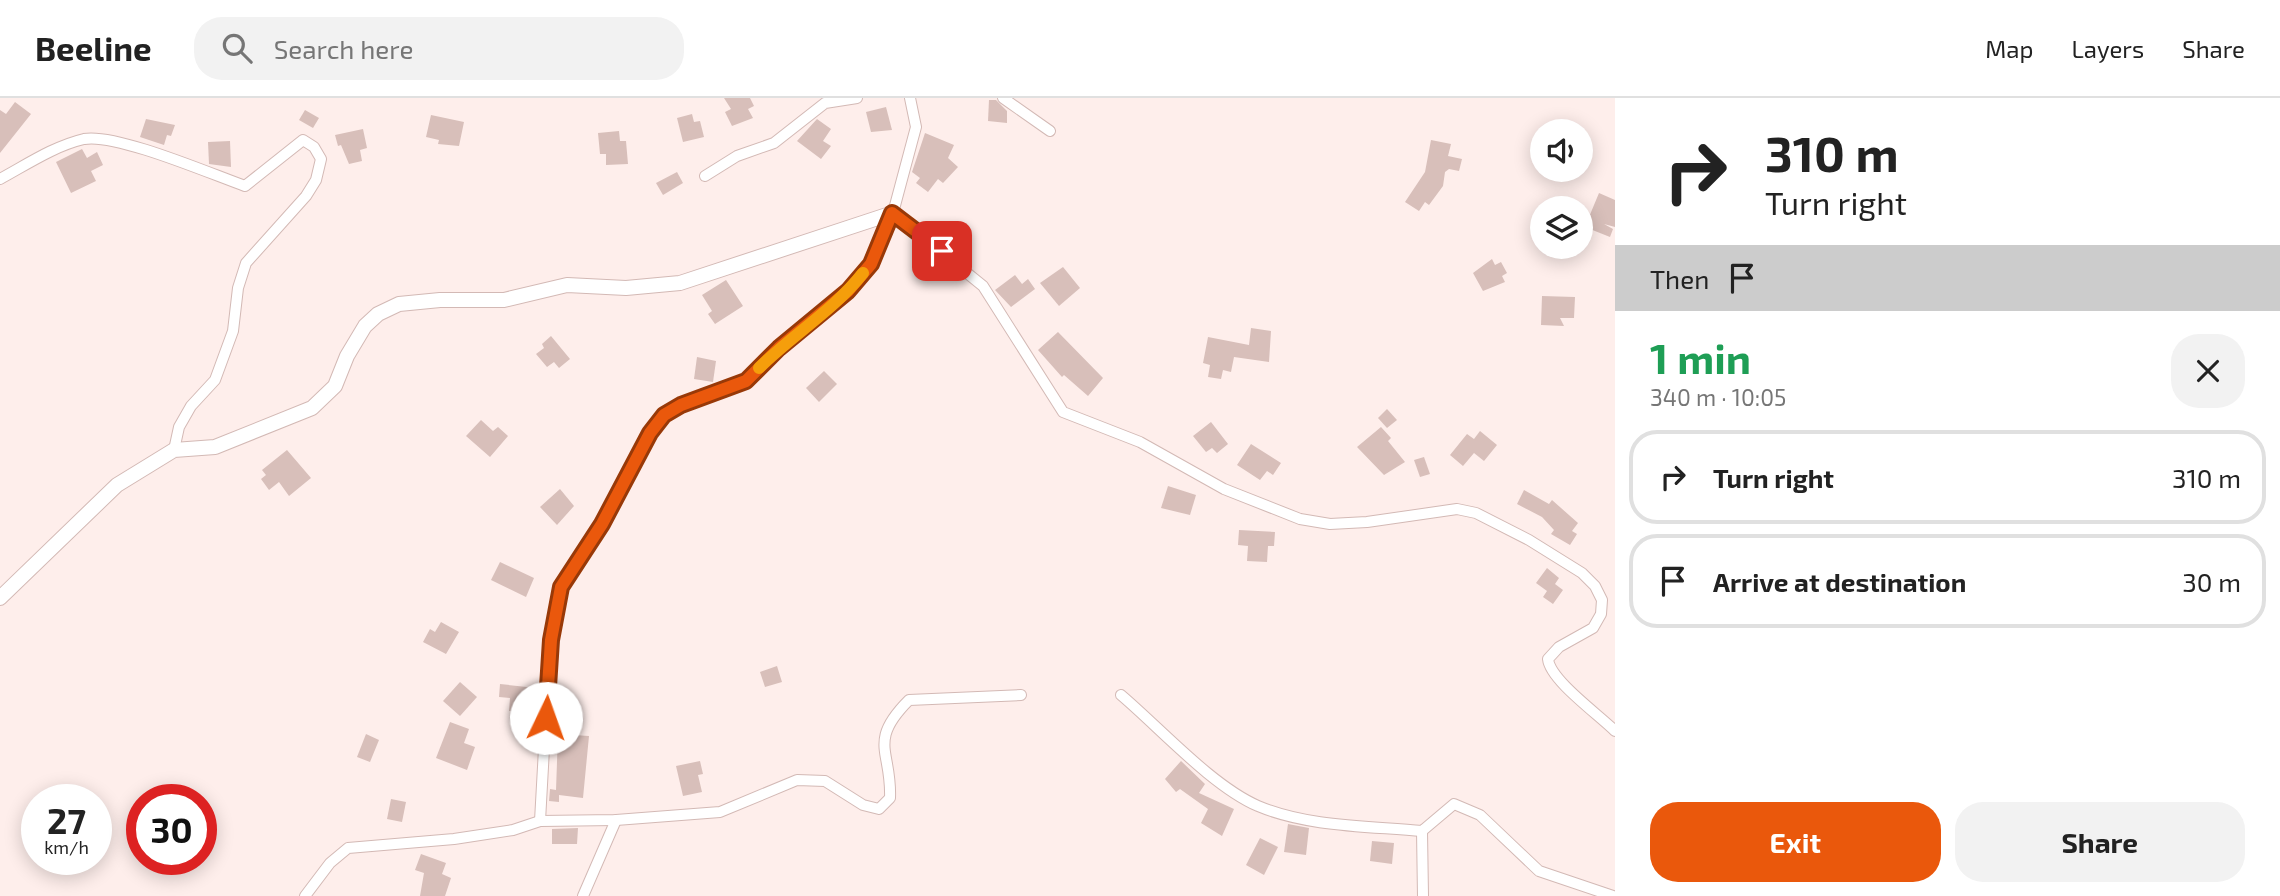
<!DOCTYPE html>
<meta charset="utf-8">
<style>
:root{--surface:#fff;--page:#f2f2f2;--text:#222;--muted:#767676;--line:#e0e0e0;--accent:#ea580c}
body{margin:0;font-family:"Exo 2",sans-serif;background:var(--page);color:var(--text);height:100vh;display:flex;flex-direction:column;font-size:26px;white-space:nowrap}
*{box-sizing:border-box;margin:0}
p{font-size:23px;color:var(--muted)}
.icon{flex:none;width:38px;height:38px;fill:none;stroke:currentColor;stroke-width:2;stroke-linecap:round;stroke-linejoin:round}
.map{position:relative;flex:1;overflow:hidden}
.panel{display:flex;flex-direction:column;background:var(--surface);width:665px}
.panel>*{flex:none}
.top-card{background:#fff;color:var(--text);overflow:hidden}
.buttons{position:absolute;left:1530px;top:21px;display:grid;gap:14px}
.buttons a{display:grid;place-items:center;width:63px;height:63px;border-radius:50%;background:var(--surface);box-shadow:0 4px 18px #0003;font-size:35px}
.speed{position:absolute;left:21px;top:686px;display:flex;gap:14px;font-size:35px;font-weight:700;text-align:center}
.speed>*{display:grid;place-content:center;width:91px;height:91px;border-radius:50%;background:var(--surface);box-shadow:0 4px 18px #0003;line-height:1}
.speed small{font-size:18px;font-weight:400}
.speed .limit{border:10px solid #d22;background:#fff;color:#111}
.pin{position:absolute;display:grid;place-items:center;width:60px;height:60px;color:#fff;margin:-30px;border-radius:14px;box-shadow:0 4px 10px #0006}
.me{position:absolute;width:77px;margin:-38px;rotate:3deg;stroke-linejoin:round;filter:drop-shadow(0 0 5px #0008)}
.turn{display:flex;align-items:center;gap:24px;height:147px;padding:0 35px;font-size:32px}
.turn .icon{width:91px;height:91px;stroke-width:2.5}
.turn b{display:block;font-size:49px;line-height:60px}
.then{display:flex;align-items:center;height:66px;padding:0 35px;background:#0003;gap:14px;font-size:26px}
.round{display:grid;place-items:center;flex:none;width:74px;height:74px;border-radius:28px;background:var(--page)}
.headline{display:flex;align-items:center;justify-content:space-between;height:119px;padding:0 35px}
h1{font-size:42px;font-weight:700;line-height:52px;color:#1e9e55}
.cta{display:flex;gap:14px;margin-top:auto;padding:14px 35px}
.cta a{flex:1;height:80px;border-radius:28px;background:var(--accent);color:#fff;font-size:28px;font-weight:700;line-height:80px;text-align:center}
.cta a+a{background:var(--page);color:var(--text)}
ul{padding:0;list-style:none}
li{display:flex;align-items:center;gap:21px;height:94px;margin:0 14px 10px;padding:0 21px;border:4px solid var(--line);border-radius:28px}
li div{flex:1}
li b{display:block;font-size:26px}
li em{font-style:normal}
header{display:flex;align-items:center;gap:42px;box-sizing:border-box;height:98px;padding:0 35px;background:var(--surface);border-bottom:2px solid var(--line)}
header strong{font-size:33px}
nav{display:flex;gap:38px;margin-inline-start:auto;font-size:24px}
.search{width:490px;height:63px;background:var(--page);display:flex;align-items:center;gap:18px;box-sizing:border-box;padding:0 24px;border-radius:28px;color:var(--muted);font-size:26px}
main{display:flex;flex:1;min-height:0}
.map>svg:first-child{display:block}
</style>
<header>
<strong>Beeline</strong>
<div class="search"><svg class="icon" aria-label="search" viewBox="0 0 24 24"><circle cx="10" cy="10" r="6"/><path d="M15 15l6 6"/></svg>Search here</div>
<nav><a>Map</a><a>Layers</a><a>Share</a></nav>
</header>
<main>
<div class="map">
<svg width="1615" height="798" viewBox="0 0 1615 798">
<rect width="100%" height="100%" fill="#feeeeb"/>
<g fill="#d8bfba">
<polygon points="724,0 750,0 754,8 748,11 753,20 732,28 725,14 731,11"/>
<polygon points="989,2 996,2 1007,13 1007,25 988,23"/>
<polygon points="15,4 31,16 0,55 0,12 6,16"/>
<polygon points="886,9 892,32 871,34 866,14"/>
<polygon points="305,12 319,20 313,30 299,22"/>
<polygon points="692,16 694,24 700,23 704,39 683,44 677,20"/>
<polygon points="431,17 464,24 459,48 438,46 439,42 426,39"/>
<polygon points="146,21 175,27 171,38 167,37 164,47 140,39"/>
<polygon points="817,21 831,31 823,43 831,48 821,61 797,43"/>
<polygon points="363,31 367,50 360,52 362,63 349,66 341,47 338,48 335,37"/>
<polygon points="619,33 620,43 626,43 628,66 606,67 606,56 600,56 598,35"/>
<polygon points="925,35 954,47 948,60 958,69 943,85 938,81 928,94 916,85 920,80 912,74"/>
<polygon points="1431,42 1451,46 1448,58 1462,61 1459,73 1449,71 1445,74 1443,88 1429,107 1425,104 1419,113 1405,104 1425,74"/>
<polygon points="230,43 231,69 209,66 208,44"/>
<polygon points="82,51 87,60 97,54 103,67 91,73 96,83 71,95 56,64"/>
<polygon points="677,74 683,85 663,97 656,85"/>
<polygon points="1599,95 1615,102 1615,129 1604,126 1613,131 1610,139 1580,127 1580,115 1589,119"/>
<polygon points="1492,161 1495,167 1501,164 1507,175 1502,178 1505,184 1483,193 1473,175"/>
<polygon points="1063,169 1080,190 1059,208 1040,185"/>
<polygon points="1015,177 1022,186 1028,181 1035,191 1011,209 995,192"/>
<polygon points="726,182 743,208 715,226 708,216 712,213 702,197"/>
<polygon points="1542,198 1575,199 1574,220 1560,220 1564,228 1541,227"/>
<polygon points="1251,230 1271,233 1269,264 1234,259 1231,274 1223,272 1221,281 1208,279 1210,267 1203,265 1208,239 1249,247"/>
<polygon points="1058,234 1103,280 1088,298 1064,277 1062,279 1038,252"/>
<polygon points="551,238 570,261 559,270 554,264 547,269 536,256 544,250 542,246"/>
<polygon points="697,259 716,263 713,284 694,281"/>
<polygon points="824,273 837,286 819,304 806,290"/>
<polygon points="1387,311 1397,322 1387,330 1378,320"/>
<polygon points="481,322 493,333 498,329 508,338 490,359 466,338"/>
<polygon points="1211,324 1228,346 1217,355 1212,350 1206,354 1193,338"/>
<polygon points="1381,329 1391,340 1388,343 1405,364 1384,377 1357,349"/>
<polygon points="1480,333 1497,347 1484,363 1474,355 1463,368 1450,357 1467,336 1474,341"/>
<polygon points="1251,346 1281,365 1273,377 1267,373 1260,382 1237,367"/>
<polygon points="287,352 311,380 289,398 279,384 269,392 261,381 266,377 262,372"/>
<polygon points="1424,359 1430,376 1420,379 1414,362"/>
<polygon points="1168,388 1196,397 1190,417 1161,410"/>
<polygon points="560,391 574,408 557,427 540,409"/>
<polygon points="1524,392 1549,406 1552,402 1578,425 1572,433 1577,436 1570,447 1551,436 1554,432 1542,419 1517,406"/>
<polygon points="1239,432 1275,434 1274,448 1268,448 1267,464 1247,463 1248,448 1238,447"/>
<polygon points="500,464 534,480 526,499 491,482"/>
<polygon points="1547,470 1559,480 1555,486 1563,492 1553,506 1543,499 1547,493 1536,485"/>
<polygon points="441,524 459,534 446,556 423,544 430,531 435,534"/>
<polygon points="777,568 782,584 765,589 760,574"/>
<polygon points="460,584 477,599 460,618 443,603"/>
<polygon points="500,586 536,590 535,601 525,600 524,614 509,613 510,600 499,599"/>
<polygon points="450,624 469,631 464,645 475,649 467,672 436,660"/>
<polygon points="366,636 379,642 370,664 357,659"/>
<polygon points="558,636 589,638 583,700 559,697 559,704 549,703 550,691 556,692"/>
<polygon points="700,663 703,676 698,677 702,694 683,698 676,668"/>
<polygon points="1181,663 1205,686 1199,695 1234,711 1222,738 1201,725 1208,711 1180,691 1176,694 1165,681"/>
<polygon points="391,701 406,704 402,724 387,721"/>
<polygon points="1288,726 1309,730 1306,757 1284,754"/>
<polygon points="578,730 577,746 552,746 552,731"/>
<polygon points="1260,740 1278,749 1264,777 1246,767"/>
<polygon points="1372,743 1394,745 1392,766 1370,763"/>
<polygon points="421,756 446,765 442,776 451,780 445,798 420,798 424,775 415,772"/>
</g>
<g fill="none" stroke-linecap="round" stroke-linejoin="round">
<defs>
<g id="minor">
<polyline points="1003,0 1050,33"/>
<polyline points="705,78 737,58 774,45 825,5 857,0"/>
<path d="M 0,81 C 26,67 54,48 84,41 C 116,35 211,76 245,88 L 303,42 L 314,49 L 321,61 L 316,82 L 306,98 L 246,165 L 238,190 L 233,233 L 215,282 L 191,308 L 179,329 L 174,352"/>
<path d="M 893,115 L 983,188 L 1063,314 L 1140,344 L 1224,391 L 1300,421 L 1330,426 L 1367,424 L 1457,411 L 1476,415 L 1529,442 L 1582,475 L 1595,488 L 1602,502 L 1601,516 L 1593,530 L 1559,549 L 1548,561 C 1550,582 1598,616 1615,633"/>
<path d="M 1121,597 C 1160,630 1212,688 1258,708 C 1308,729 1368,728 1422,733 L 1454,706 L 1480,717 L 1539,773 L 1613,798"/>
<polyline points="540,723 550,542 561,489 602,426 650,335 664,317 681,307 746,283 779,250 848,193 871,166 893,115 916,29 910,0"/>
<polyline points="1422,733 1423,798"/>
<path d="M 305,798 L 330,765 L 348,750 L 454,741 L 513,732 L 540,723 L 616,722 L 720,714 L 797,682 L 825,683 L 863,707 L 879,711 L 890,700 C 892,653 867,644 909,602 L 1021,597"/>
<polyline points="583,798 616,722"/>
</g>
<polyline id="tertiary" points="0,500 117,387 174,352 215,349 312,310 335,288 347,258 365,228 378,216 399,206 440,202 504,202 567,187 626,190 680,185 893,115"/>
</defs>
<use href="#minor" stroke="#d3b9b5" stroke-width="12"/>
<use href="#tertiary" stroke="#d3b9b5" stroke-width="16"/>
<use href="#minor" stroke="#fff" stroke-width="10"/>
<use href="#tertiary" stroke="#fff" stroke-width="14"/>
</g>
<g fill="none" stroke-linecap="round" stroke-linejoin="round">
<defs>
<polyline id="route" points="546,620 551,542 561,489 602,426 650,335 664,317 681,307 746,283 779,250 848,193 871,166 892,115 942,153"/>
</defs>
<use href="#route" stroke="#983908" stroke-width="18"/>
<use href="#route" stroke="#ea580c" stroke-width="12"/>
<path stroke="#f59e0b" stroke-width="12" d="M 759,270 C 792,237 834,212 863,175"/>
</g>
</svg>
<div class="buttons">
<a><svg class="icon" aria-label="sound" viewBox="0 0 24 24"><path d="M4 9h4l5-4v14l-5-4H4zM17 9q2 3 0 6"/></svg></a>
<a><svg class="icon" aria-label="layers" viewBox="0 0 24 24"><path d="M12 4l9 5-9 5-9-5zM3 14l9 5 9-5"/></svg></a>
</div>
<div class="speed"><div>27<small>km/h</small></div><div class="limit">30</div></div>
<div class="pin" style="left:942px;top:153px;background:#d93025"><svg class="icon" aria-label="arrive" viewBox="0 0 24 24"><path d="M6 21V4h12l-3 4 3 4H6"/></svg></div>
<svg class="me" style="left:546px;top:620px" viewBox="-20 -20 40 40"><circle r="19" fill="#fff"/><path d="M0-13L10 11 0 6-10 11z" fill="#ea580c"/></svg>
</div>
<section class="panel">
<div class="top-card">
<div class="turn"><svg class="icon" aria-label="right" viewBox="0 0 24 24"><path d="M7 20v-9h11M14 6l5 5-5 5"/></svg><div><b>310 m</b>Turn right</div></div>
<div class="then">Then<svg class="icon" aria-label="arrive" viewBox="0 0 24 24"><path d="M6 21V4h12l-3 4 3 4H6"/></svg></div>
</div>
<div class="headline"><div><h1>1 min</h1><p>340 m · 10:05</p></div><a class="round"><svg class="icon" aria-label="close" viewBox="0 0 24 24"><path d="M6 6l12 12M18 6L6 18"/></svg></a></div>
<ul>
<li><svg class="icon" aria-label="right" viewBox="0 0 24 24"><path d="M7 20v-9h11M14 6l5 5-5 5"/></svg><div><b>Turn right</b></div><em>310 m</em></li>
<li><svg class="icon" aria-label="arrive" viewBox="0 0 24 24"><path d="M6 21V4h12l-3 4 3 4H6"/></svg><div><b>Arrive at destination</b></div><em>30 m</em></li>
</ul>
<div class="cta"><a>Exit</a><a>Share</a></div>
</section>
</main>
